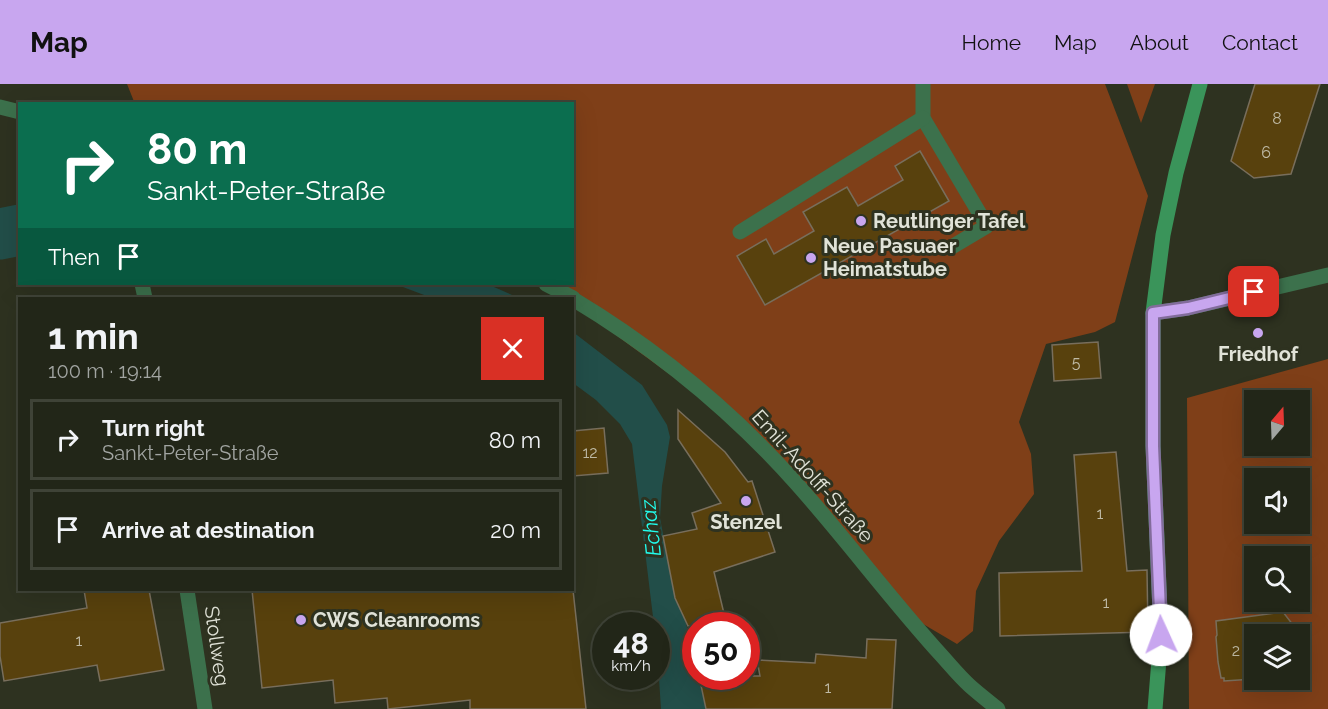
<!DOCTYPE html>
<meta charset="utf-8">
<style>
:root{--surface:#222618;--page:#2a2e21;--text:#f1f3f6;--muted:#a2a5a2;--line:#3f4337;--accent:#c8a6ef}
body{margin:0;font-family:Raleway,sans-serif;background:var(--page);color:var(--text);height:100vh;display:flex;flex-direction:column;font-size:22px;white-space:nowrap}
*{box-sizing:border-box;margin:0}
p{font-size:20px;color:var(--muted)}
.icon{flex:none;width:33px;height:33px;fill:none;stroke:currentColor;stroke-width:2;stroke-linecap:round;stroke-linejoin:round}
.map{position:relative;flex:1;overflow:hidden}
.details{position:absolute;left:18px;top:213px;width:556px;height:294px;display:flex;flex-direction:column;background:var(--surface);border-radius:0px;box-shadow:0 6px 24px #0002,0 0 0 2px var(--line)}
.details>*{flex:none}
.hud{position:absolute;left:18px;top:18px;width:556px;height:183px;border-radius:0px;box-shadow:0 6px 24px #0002,0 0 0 2px var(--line);background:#0b6e4f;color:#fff;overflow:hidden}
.needle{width:39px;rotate:19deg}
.controls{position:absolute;left:1244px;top:306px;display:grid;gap:12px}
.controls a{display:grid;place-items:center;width:66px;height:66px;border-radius:0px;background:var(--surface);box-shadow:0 6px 24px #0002,0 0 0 2px var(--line);font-size:30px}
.speed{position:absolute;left:592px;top:528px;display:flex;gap:12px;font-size:30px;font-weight:700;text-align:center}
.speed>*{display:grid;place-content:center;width:78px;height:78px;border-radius:50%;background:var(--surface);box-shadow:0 6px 24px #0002,0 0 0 2px var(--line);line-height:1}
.speed small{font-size:15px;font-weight:400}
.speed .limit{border:9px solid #d22;background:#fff;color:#111}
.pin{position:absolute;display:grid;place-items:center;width:51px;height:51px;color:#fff;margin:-26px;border-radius:12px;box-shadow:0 3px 9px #0006}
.me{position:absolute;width:66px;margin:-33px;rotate:358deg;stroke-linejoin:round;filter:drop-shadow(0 0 4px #0008)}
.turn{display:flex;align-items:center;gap:21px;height:126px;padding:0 30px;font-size:27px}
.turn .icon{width:78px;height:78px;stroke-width:2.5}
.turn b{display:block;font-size:42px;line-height:51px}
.then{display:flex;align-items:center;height:57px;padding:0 30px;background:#0003;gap:12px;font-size:22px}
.round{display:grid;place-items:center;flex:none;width:63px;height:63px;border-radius:0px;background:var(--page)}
.head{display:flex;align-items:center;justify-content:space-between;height:102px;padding:0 30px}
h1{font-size:36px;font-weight:700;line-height:45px}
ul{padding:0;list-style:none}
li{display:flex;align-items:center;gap:18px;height:81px;margin:0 12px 9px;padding:0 18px;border:3px solid var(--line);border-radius:0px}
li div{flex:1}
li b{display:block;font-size:22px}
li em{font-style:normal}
header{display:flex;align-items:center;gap:36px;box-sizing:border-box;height:84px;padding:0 30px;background:var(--accent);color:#111}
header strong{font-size:28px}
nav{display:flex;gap:33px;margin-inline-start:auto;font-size:21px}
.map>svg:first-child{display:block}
</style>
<header>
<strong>Map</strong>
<nav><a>Home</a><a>Map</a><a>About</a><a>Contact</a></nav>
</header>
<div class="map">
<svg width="1328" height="625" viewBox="0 0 1328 625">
<rect width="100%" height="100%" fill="#2e3220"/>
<g fill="#7f3f18" fill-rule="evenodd">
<polygon points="127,0 1105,0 1148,112 1115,238 1095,248 1046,260 1019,338 1031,370 1034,410 999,457 976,507 973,547 957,560 901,527 742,343 546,200 573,200 573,20 135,20"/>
<polygon points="1127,0 1155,0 1141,39"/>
<path d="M 1328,275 L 1328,625 L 1189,625 L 1187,314 ZM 1254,316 L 1299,316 L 1299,362 L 1254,362 ZM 1254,394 L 1299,394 L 1299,440 L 1254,440 ZM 1254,472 L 1299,472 L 1299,518 L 1254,518 ZM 1254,550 L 1299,550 L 1299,596 L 1254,596 Z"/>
</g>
<g fill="#224e49">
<polygon points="395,200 487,200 519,214 432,214"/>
<polygon points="573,248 642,301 667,341 670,353 662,402 660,434 675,514 685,535 696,581 696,592 699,593 706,625 661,625 657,564 657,542 654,541 632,360 620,340 596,316 573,299"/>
</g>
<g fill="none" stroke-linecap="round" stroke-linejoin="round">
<polyline stroke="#224e49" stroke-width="51" points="0,150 20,146"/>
</g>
<g fill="#58410d" stroke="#786e5c" stroke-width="1.5">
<polygon points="1255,0 1320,0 1291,90 1254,94 1231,77"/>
<polygon points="920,67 949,117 765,221 737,172 766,155 774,170 814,147 803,128 847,103 858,122 903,96 895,82"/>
<polygon points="1098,258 1101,294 1054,297 1052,261"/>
<polygon points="678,326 725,368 748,398 752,397 775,468 714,488 727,542 688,542 675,514 663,452 697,445 692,429 721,419 678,355"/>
<polygon points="604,344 608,389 573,392 573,347"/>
<polygon points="1116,368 1127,487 1147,486 1148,548 1000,552 999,489 1082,487 1074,371"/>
<polygon points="84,506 149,506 164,586 100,597 97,581 4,597 0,572 0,539 87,524"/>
<polygon points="252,506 573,506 586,625 470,625 470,616 388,625 387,614 335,619 333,596 262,604"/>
<polygon points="1283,528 1300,550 1254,550 1254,595 1224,597 1224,594 1221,594 1218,578 1216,553 1217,551 1216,537"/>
<polygon points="867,555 896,556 892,625 706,625 699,592 760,592 757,576 815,579 816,570 866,574"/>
</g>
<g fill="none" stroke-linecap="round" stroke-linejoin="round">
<g stroke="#3c714c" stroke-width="15">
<polyline points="923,0 923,34 987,142 950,164"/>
<polyline points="740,148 923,34"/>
<polyline points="142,200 145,214"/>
<polyline points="187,506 205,625"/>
</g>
<polyline stroke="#3c714c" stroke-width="15" points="1153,229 1188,224 1328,191"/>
<g stroke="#3c714c" stroke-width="15">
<polyline points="0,23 20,28"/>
<polyline points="546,200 573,214"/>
<path d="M 573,215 C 656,265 731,326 796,399 C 846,455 891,516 942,572 C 951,582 960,593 970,602 C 979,610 988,617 998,625"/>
</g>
<polyline stroke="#3a945a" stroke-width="15" points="1155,625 1161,551 1153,362 1153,229 1163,151 1176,89 1200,0"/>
</g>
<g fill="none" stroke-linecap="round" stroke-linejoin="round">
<defs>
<polyline id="route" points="1161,551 1153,362 1153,229 1188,224 1254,208"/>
</defs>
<use href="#route" stroke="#826c9b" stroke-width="15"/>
<use href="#route" stroke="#c8a6ef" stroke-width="10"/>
</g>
<g fill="#c8a6ef" stroke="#2e3220" stroke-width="2">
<circle cx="861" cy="137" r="6"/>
<circle cx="811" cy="174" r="6"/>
<circle cx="1258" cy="249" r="6"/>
<circle cx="746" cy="417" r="6"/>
<circle cx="301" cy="536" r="6"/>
</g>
<g text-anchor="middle" stroke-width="6" stroke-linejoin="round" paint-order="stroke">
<g font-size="16" fill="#bfbaa5">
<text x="1277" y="40">8</text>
<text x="1266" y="74">6</text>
<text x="1076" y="284">5</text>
<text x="590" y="374">12</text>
<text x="1100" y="435">1</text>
<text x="1106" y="524">1</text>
<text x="79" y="562">1</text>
<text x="1236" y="572">2</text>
<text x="828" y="609">1</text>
</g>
<g font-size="20" font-weight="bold" fill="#e1e3d8" stroke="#2e3220" text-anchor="start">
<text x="873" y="144">Reutlinger Tafel</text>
<text x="823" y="169">Neue Pasuaer<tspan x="823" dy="23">Heimatstube</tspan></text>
<text x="1258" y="277" text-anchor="middle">Friedhof</text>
<text x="746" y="445" text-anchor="middle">Stenzel</text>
<text x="313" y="543">CWS Cleanrooms</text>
</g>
<g font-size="20" fill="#e1e3d8" stroke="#2e3220">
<text transform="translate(813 392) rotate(48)" y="7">Emil-Adolff-Straße</text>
<text transform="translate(217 562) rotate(82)" y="7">Stollweg</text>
</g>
<g font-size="21" font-style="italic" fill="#22fcec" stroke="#2e3220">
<text transform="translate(651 444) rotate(-96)" y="7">Echaz</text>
</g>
</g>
</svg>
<div class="controls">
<a><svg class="needle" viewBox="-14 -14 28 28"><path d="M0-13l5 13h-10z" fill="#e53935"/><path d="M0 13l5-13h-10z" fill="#a2a5a2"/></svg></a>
<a><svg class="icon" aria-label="sound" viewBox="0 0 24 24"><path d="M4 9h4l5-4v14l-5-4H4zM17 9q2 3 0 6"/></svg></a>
<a><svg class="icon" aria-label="search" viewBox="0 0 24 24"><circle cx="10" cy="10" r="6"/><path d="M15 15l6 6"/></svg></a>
<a><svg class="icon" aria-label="layers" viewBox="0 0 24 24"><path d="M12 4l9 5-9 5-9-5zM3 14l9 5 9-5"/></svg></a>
</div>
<div class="speed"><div>48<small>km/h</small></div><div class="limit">50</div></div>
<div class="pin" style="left:1254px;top:208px;background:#d93025"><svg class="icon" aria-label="arrive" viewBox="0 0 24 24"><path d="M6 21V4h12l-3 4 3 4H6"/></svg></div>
<svg class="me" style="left:1161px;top:551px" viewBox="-20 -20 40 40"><circle r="19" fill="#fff"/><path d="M0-13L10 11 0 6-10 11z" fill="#c8a6ef"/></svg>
<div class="hud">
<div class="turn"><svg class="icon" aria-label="right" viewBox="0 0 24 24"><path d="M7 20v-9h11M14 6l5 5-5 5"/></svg><div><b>80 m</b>Sankt-Peter-Straße</div></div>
<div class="then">Then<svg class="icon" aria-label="arrive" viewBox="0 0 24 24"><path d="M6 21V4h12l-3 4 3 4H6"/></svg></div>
</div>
<section class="details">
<div class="head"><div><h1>1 min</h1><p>100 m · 19:14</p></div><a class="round" style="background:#d93025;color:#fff"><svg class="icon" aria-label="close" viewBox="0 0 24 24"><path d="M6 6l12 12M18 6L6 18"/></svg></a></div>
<ul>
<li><svg class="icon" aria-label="right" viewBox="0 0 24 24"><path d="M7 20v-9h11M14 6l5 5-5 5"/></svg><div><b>Turn right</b><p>Sankt-Peter-Straße</p></div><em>80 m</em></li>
<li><svg class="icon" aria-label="arrive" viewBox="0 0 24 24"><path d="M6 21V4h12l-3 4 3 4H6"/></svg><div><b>Arrive at destination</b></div><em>20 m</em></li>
</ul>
</section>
</div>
